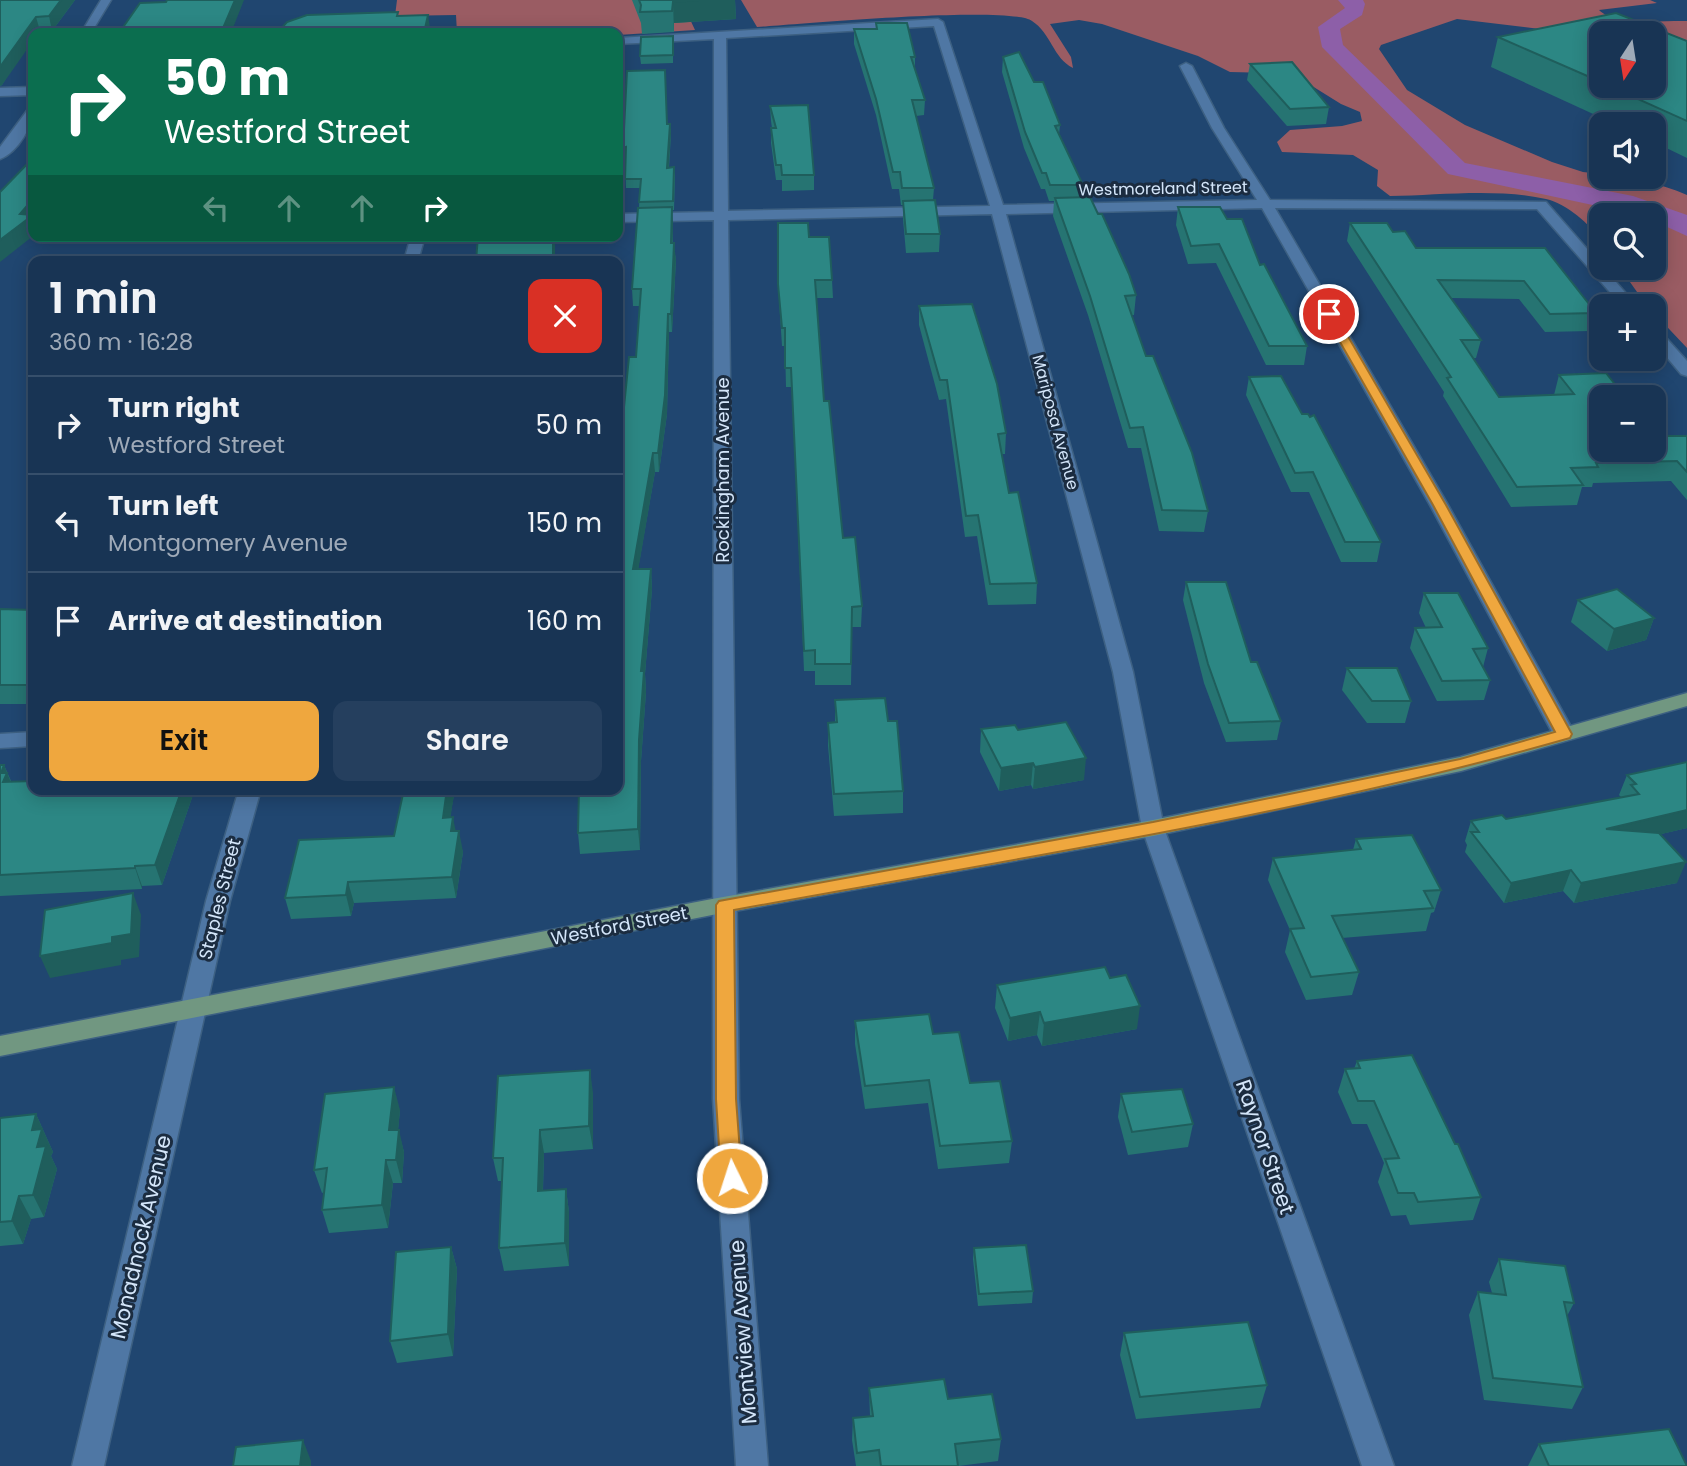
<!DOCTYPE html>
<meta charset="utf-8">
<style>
:root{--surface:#183454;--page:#253f5e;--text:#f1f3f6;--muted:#9faab8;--line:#364f6b;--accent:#efa73e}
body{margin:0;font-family:Poppins,sans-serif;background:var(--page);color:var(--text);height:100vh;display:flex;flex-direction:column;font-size:26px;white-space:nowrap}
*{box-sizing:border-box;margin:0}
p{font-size:23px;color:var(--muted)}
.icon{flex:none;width:38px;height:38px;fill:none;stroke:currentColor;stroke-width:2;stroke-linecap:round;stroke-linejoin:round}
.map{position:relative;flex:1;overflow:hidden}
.panel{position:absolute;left:28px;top:256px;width:595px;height:539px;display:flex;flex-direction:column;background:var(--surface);border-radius:14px;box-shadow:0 4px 18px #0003,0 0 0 2px var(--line)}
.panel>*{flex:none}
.guide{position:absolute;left:28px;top:28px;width:595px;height:214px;border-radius:14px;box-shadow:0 4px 18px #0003,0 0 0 2px var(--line);background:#0b6e4f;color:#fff;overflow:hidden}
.needle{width:46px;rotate:192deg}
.fabs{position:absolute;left:1589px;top:21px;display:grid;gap:14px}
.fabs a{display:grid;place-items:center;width:77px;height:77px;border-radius:14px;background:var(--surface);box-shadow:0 4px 18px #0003,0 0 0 2px var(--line);font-size:35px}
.pin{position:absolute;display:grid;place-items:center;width:60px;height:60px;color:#fff;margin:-30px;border:4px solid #fff;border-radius:50%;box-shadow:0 2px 7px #0007}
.me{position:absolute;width:77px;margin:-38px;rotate:356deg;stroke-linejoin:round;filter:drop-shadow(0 0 5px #0008)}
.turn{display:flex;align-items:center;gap:24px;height:147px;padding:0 21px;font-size:32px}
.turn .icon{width:91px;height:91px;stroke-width:2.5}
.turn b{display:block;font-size:49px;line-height:60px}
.lanes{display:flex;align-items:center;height:66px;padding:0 21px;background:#0003;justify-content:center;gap:35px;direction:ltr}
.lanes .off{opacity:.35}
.round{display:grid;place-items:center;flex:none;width:74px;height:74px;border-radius:14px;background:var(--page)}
.headline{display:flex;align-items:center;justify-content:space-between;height:119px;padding:0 21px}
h1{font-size:42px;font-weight:600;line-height:52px}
.button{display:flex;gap:14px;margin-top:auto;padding:14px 21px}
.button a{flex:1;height:80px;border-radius:14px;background:var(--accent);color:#111;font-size:28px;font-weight:600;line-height:80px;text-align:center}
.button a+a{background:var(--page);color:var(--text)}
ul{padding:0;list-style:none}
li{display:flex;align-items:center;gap:21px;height:98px;padding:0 21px;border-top:2px solid var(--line)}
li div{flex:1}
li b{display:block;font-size:26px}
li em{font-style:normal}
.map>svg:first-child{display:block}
</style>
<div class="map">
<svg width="1687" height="1466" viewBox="0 0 1687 1466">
<rect width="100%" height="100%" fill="#204670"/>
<g fill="#9a5c63">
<polygon points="397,0 681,0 695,30 618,35 457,33 456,15 395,16"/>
<path d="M 741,0 L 1650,0 L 1657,3 L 1599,10 C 1616,27 1664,20 1687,21 L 1687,45 L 1654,33 L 1556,31 L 1457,19 L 1381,45 L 1379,49 L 1407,90 L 1465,125 L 1552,162 L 1583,172 L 1601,174 L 1601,177 C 1631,177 1660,183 1687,195 L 1687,348 L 1654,313 L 1654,306 L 1647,306 L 1620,268 L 1654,268 L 1654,215 L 1601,215 L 1601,241 C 1590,224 1567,204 1546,199 C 1499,188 1439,195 1390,196 L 1377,186 L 1378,170 L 1353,155 L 1282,152 L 1277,142 L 1290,130 L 1342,126 L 1362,121 L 1360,112 L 1341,104 L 1296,76 L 1276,73 L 1230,72 L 1198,56 L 1102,24 L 1079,20 L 1050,24 L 1071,57 L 1073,68 C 1053,58 1051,33 1032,21 C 1010,5 798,24 757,27 Z"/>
</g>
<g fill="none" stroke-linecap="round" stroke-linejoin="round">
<polygon fill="#8d5fa8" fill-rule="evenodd" points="1338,0 1363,0 1365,4 1362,15 1340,29 1343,45 1465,163 1633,196 1687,215 1687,236 1654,221 1654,215 1639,215 1448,174 1322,47 1318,27 1345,8"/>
<defs>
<g id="minor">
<polygon points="101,0 111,0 91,33 81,33"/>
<path d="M 938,19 L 943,22 L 1003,205 L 1257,200 L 1212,128 L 1180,66 L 1186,63 L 1192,66 L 1224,128 L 1270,200 L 1546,202 L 1637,306 L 1622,306 L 1537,209 L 1275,208 L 1448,505 L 1575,734 L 1571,739 L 1557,739 L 1553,734 L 1430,505 L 1262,208 L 1006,214 L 1133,672 L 1164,828 L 1394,1466 L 1362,1466 L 1142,828 L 1113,672 L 992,214 L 728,220 L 739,1099 L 768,1466 L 736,1466 L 713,1099 L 714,220 L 618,222 L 618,214 L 714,212 L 714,39 L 618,44 L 618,38 ZM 934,26 L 990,206 L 728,211 L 726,38 Z"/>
<polygon points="33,87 33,95 0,96 0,88"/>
<path d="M 33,107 C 34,125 18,152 0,159 L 0,147 L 29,108 Z"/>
<polygon points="411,236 425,236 418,261 404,261"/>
<polygon points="1654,328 1659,330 1687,361 1687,376 1681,374 1654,342"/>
<polygon points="33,732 33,746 0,748 0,734"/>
<polygon points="239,789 261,789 230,901 104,1466 72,1466 206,901"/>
</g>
<polygon id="major" points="1687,693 1687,706 1461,771 1153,836 712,915 0,1056 0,1036 712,899 1153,820 1460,757"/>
</defs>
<use href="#minor" stroke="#3d6082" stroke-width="3"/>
<use href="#major" stroke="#3d6082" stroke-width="3"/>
<use href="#minor" fill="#4f77a4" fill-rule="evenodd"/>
<use href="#major" fill="#719781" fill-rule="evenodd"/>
</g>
<g fill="#267472" fill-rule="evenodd">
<polygon points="0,0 75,0 52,31 40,31 39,33 33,33 2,85 0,86"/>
<polygon points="632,0 735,0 736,19 674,23 674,32 642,34 641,23"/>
<path d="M 1616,13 L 1687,41 L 1687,158 L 1654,142 L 1654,124 L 1615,124 L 1491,67 L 1498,37 ZM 1601,33 L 1654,33 L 1654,86 L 1601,86 Z"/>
<polygon points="876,23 915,57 915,69 925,100 924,115 916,116 934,188 933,200 940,234 939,252 906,253 903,219 903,205 901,205 899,189 892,189 876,115 854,44 854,29 876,29"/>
<polygon points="673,44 673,63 641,64 640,56"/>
<polygon points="1003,57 1034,82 1060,125 1059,135 1083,185 1082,197 1136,295 1134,315 1131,315 1146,356 1208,511 1204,532 1159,531 1141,448 1128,448 1088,315 1053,216 1054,201 1049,201 1045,189 1041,189 1024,148 1002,72"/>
<polygon points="1250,64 1329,107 1326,124 1287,126 1247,80"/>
<polygon points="770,106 814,175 814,190 782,191 782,180 776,180 771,143 771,128 772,128 771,121"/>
<polygon points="667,124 670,124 671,133 669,168 674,167 675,176 674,210 672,210 673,243 676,260 672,332 669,332 667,414 659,472 655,472 638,569 651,569 652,589 645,674 646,692 641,761 640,850 580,854 578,833 618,789 622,427 636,357 640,306 633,306 632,289 639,207 640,188 626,188 625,156 624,156 623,148"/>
<polygon points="1178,207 1227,219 1260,265 1307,346 1304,365 1266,365 1216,263 1188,264 1176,225"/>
<polygon points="1350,223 1393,232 1416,248 1545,248 1596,313 1590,331 1545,332 1519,299 1451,298 1481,340 1476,358 1473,358 1499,397 1554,395 1559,375 1657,436 1687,436 1687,500 1671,481 1593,483 1592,487 1582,487 1577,505 1511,507 1443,396 1444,392 1347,241"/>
<polygon points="182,236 223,236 222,239 183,240"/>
<polygon points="312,236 361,236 312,238"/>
<polygon points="809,237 832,280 833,298 816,298 824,401 843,538 862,606 861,627 852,627 851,685 815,685 815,671 804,671 792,387 786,387 785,346 782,346 778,284"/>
<polygon points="919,306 1006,433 1005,454 1002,454 1009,493 1037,583 1036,604 988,605 977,536 965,537 946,399 939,400 919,325"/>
<polygon points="1249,377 1302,414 1381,542 1377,562 1341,562 1309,492 1291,492 1246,395"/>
<polygon points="1186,582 1281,721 1277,740 1226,742 1204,683 1183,600"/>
<polygon points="1424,593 1488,648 1483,667 1490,680 1484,700 1437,701 1410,648 1415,628 1426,628 1419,613"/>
<polygon points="1578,600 1654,618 1646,640 1607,651 1571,622"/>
<polygon points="0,609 33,610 33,704 0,704"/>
<polygon points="1347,668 1411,701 1405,723 1367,723 1342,690"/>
<polygon points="835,700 888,721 903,791 903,813 834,816 828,745 828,723 835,722"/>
<polygon points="981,729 1018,730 1084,780 1033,789 1031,785 999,791 980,752"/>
<polygon points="0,765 4,765 11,781 33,789 195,789 162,885 142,886 142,889 0,896"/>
<polygon points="1627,775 1687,828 1661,834 1677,883 1574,903 1563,891 1504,903 1465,852 1467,845 1465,841 1471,821 1506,819 1621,797 1619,795"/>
<polygon points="404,789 455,789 450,817 463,852 456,898 354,903 351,916 291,919 285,898 394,836"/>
<polygon points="1356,839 1441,890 1434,912 1431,913 1426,931 1342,938 1359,972 1352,995 1306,1000 1285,952 1290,930 1268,880 1273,858 1353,850"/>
<polygon points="997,985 1137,1029 1042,1046 1037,1035 1008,1041 995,1008"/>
<polygon points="855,1021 933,1034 1012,1141 1009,1163 938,1169 928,1103 865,1109 855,1044"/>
<polygon points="1357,1061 1481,1197 1473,1220 1410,1225 1406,1215 1391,1216 1378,1182 1384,1163 1367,1124 1352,1124 1338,1092 1345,1069 1354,1069"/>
<polygon points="593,1093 593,1149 544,1153 543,1191 566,1189 569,1212 569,1266 504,1271 499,1248 502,1181 498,1181 493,1158"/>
<polygon points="1121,1094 1193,1124 1188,1147 1128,1155 1118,1117"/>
<polygon points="400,1110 398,1130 404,1152 402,1183 393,1183 388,1228 329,1233 322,1210 324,1192 322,1193 314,1170"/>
<polygon points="36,1114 53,1152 51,1156 57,1169 44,1217 31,1219 23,1244 0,1246 0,1118"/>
<polygon points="451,1247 457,1269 453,1356 397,1363 390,1341"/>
<polygon points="974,1248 1033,1291 1032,1303 978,1306 973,1259"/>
<polygon points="1499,1259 1574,1303 1567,1316 1583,1387 1572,1409 1484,1400 1469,1315 1478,1292 1492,1293 1489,1282"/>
<polygon points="1124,1333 1267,1385 1260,1408 1136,1419 1120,1355"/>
<polygon points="869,1388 948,1399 1001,1439 998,1461 958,1466 856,1466 852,1440 853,1418 870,1416"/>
<polygon points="1539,1444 1687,1466 1528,1466"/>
</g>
<g fill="#1f5e5c">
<polygon points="61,0 75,0 52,31 49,16"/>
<polygon points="235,0 244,0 231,33 221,33"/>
<polygon points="699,0 735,0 736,19 674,23 674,32 673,2"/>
<polygon points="428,15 430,28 429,33 424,33"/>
<polygon points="36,17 40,31 39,33 33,33 33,41 2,85 0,86 0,67"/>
<polygon points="670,124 671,133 668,176 667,168"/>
<polygon points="33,199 33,236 0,262 0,240 20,214"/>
<polygon points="672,207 673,223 672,260 671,243"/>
<polygon points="553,236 554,236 555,245 555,261 553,261"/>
<polygon points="674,243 676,260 672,332 671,314"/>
<polygon points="668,314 669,332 667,414 659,472 658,453"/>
<polygon points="653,453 655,472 635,589 633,569"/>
<polygon points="651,569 652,589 645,674 646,692 641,761 640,850 638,829 639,740 641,671"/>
<polygon points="1654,618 1646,640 1607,651 1614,629"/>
<polygon points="1086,758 1084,780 1033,789 1035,767"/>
<polygon points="1033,763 1031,785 999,791 1001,768"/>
<polygon points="4,765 12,785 12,802 1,773"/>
<polygon points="182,789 195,789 162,885 155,865"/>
<polygon points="447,789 455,789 447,839 443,818"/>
<polygon points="1687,810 1687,828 1598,849 1606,829"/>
<polygon points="453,817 457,838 451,831"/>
<polygon points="459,831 463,852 456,898 452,877"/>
<polygon points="1686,862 1677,883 1574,903 1581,883"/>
<polygon points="135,866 142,886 142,889 135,868"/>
<polygon points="1571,870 1563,891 1504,903 1511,883"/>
<polygon points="348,882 354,903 351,916 346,895"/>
<polygon points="133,893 141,915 139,957 121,960 121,965 50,978 40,956 112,937"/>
<polygon points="1140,1006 1137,1029 1042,1046 1044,1023"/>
<polygon points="1040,1012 1037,1035 1008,1041 1010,1018"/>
<polygon points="590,1070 593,1093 593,1149 589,1126"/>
<polygon points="394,1087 400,1110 396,1153 389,1130"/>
<polygon points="36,1114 53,1152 51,1156 57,1169 44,1217 33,1195 37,1147 32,1130"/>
<polygon points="399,1130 404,1152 402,1183 396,1160"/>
<polygon points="540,1130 544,1153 542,1214 538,1191"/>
<polygon points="386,1160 393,1183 388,1228 382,1205"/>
<polygon points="566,1189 569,1212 569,1266 565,1243"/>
<polygon points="19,1196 31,1219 23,1244 12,1221"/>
<polygon points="451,1247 457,1269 453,1356 448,1334"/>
<polygon points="303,1440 311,1461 311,1466 300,1466"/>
</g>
<g fill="#2c8784" stroke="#1f5e5c" stroke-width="2">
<polygon points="0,0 61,0 49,16 36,17 0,67"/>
<polygon points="167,0 235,0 221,33 119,33 140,3 166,2"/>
<polygon points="639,0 699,0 673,2 672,11 640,12 641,5"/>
<polygon points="398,12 397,16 428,15 424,33 277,33 287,22 307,15"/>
<polygon points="1616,13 1687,41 1687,121 1609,86 1654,86 1654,33 1601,33 1601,82 1498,37"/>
<polygon points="876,23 907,23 915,57 911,57 925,100 912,100 934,188 902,188 900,172 893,172 876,99 854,29 877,29"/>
<polygon points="673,36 673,55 640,56 641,37"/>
<polygon points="1019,52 1034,82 1043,82 1060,125 1055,126 1083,185 1050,185 1046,173 1042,173 1025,132 1003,57"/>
<polygon points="1292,62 1329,107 1290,109 1250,64"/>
<polygon points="665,70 667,124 670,124 667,168 674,167 673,201 639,202 641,179 625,179 626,147 623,148 627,71"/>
<polygon points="808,105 814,175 782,175 781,165 776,165 771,128 776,128 770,106"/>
<polygon points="33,158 33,199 20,214 33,215 0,240 0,192"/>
<polygon points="1090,197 1098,214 1102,214 1129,274 1136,295 1125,296 1146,356 1153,356 1192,453 1208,511 1162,510 1143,427 1130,428 1090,296 1055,198"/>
<polygon points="935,200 940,234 906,234 903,201"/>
<polygon points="672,207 671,243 674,243 671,314 668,314 665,395 658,453 653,453 633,569 651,569 641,671 644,671 639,740 638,829 578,833 579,789 618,789 618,427 622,427 629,357 636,357 641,289 632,289 638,208"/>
<polygon points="1178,207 1220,207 1227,219 1242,219 1260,265 1264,264 1307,346 1269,346 1219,244 1191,246"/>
<polygon points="778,223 808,223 809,237 829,237 832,280 815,280 824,401 829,401 843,538 855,537 862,606 852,607 851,664 815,664 815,650 804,651 791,368 785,368 785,328 782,328 778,284"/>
<polygon points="1350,223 1387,223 1393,232 1405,231 1416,248 1545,248 1596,313 1550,314 1524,281 1438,280 1481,340 1461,340 1499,397 1574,394 1559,375 1606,373 1625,397 1601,397 1601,450 1654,450 1654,432 1657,436 1687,436 1687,472 1677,461 1596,463 1598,467 1571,468 1583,485 1517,487 1447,378 1451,377"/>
<polygon points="478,236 553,236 553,261 476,261"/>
<polygon points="972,304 997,384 1006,433 998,434 1009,493 1018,492 1037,583 990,584 978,515 966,516 947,380 940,380 919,306"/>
<polygon points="1281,376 1302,414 1308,414 1310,417 1314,415 1381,542 1345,542 1313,472 1295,473 1249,377"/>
<polygon points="1186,582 1226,582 1251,662 1257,662 1281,721 1229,723 1208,664"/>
<polygon points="1617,589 1654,618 1614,629 1578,600"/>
<polygon points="1424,593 1458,593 1488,648 1473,649 1490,680 1442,681 1415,628 1442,627"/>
<polygon points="0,609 33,610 33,685 0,685"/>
<polygon points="1347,668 1397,668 1411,701 1372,701"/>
<polygon points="885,698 888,721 897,721 903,791 834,794 828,723 837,722 835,700"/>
<polygon points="1066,722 1086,758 1035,767 1033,763 1001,768 981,729 1015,725 1018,730"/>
<polygon points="1687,762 1687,810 1606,829 1659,833 1686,862 1581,883 1571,870 1511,883 1471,832 1479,832 1471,821 1502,815 1506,819 1639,794 1631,785 1636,784 1627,775"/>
<polygon points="0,765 4,765 1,773 7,773 3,782 33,781 33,789 182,789 155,865 135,866 135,868 0,875"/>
<polygon points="404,789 447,789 443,818 453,817 451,831 459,831 452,877 348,882 346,895 285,898 299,840 394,836"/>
<polygon points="1412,835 1441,890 1424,891 1433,908 1332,916 1359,972 1311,977 1290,929 1304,928 1273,858 1361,849 1356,839"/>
<polygon points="133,893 131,934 112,937 112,943 40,956 45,910"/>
<polygon points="1105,967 1110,978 1126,975 1140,1006 1044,1023 1040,1012 1010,1018 997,985"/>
<polygon points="929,1014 933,1034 959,1032 970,1083 1000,1081 1012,1141 940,1146 929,1080 865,1086 855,1021"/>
<polygon points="1412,1055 1455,1144 1458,1144 1481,1197 1418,1202 1414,1193 1398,1193 1385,1159 1399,1158 1374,1101 1358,1101 1345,1069 1360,1068 1357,1061"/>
<polygon points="590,1070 589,1126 540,1130 538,1191 566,1189 565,1243 499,1248 503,1158 493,1158 498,1076"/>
<polygon points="394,1087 389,1130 399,1130 396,1160 386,1160 382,1205 322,1210 327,1168 314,1170 325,1094"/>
<polygon points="1182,1089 1193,1124 1132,1132 1121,1094"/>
<polygon points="36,1114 32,1130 42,1129 37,1147 46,1146 33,1195 19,1196 12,1221 0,1222 0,1118"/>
<polygon points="1026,1245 1033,1291 979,1294 974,1248"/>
<polygon points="451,1247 448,1334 390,1341 396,1252"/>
<polygon points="1499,1259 1565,1266 1574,1303 1564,1302 1583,1387 1493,1378 1478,1292 1506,1295"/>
<polygon points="1248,1322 1267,1385 1140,1397 1124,1333"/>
<polygon points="944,1379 948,1399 992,1394 1001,1439 955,1444 958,1466 881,1466 879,1450 857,1453 853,1418 873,1416 869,1388"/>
<polygon points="1669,1429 1687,1466 1549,1466 1539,1444"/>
<polygon points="303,1440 300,1466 233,1466 236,1447"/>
</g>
<path fill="#efa73e" stroke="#9b6d28" stroke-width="2" d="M 1329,311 L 1335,314 L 1446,505 L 1572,734 L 1570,738 C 1298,816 1012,859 734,910 L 736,1099 L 742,1178 L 739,1184 L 732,1186 L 724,1184 L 721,1178 L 716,1099 L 716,905 L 719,901 L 1153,822 L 1460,759 L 1555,732 L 1433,505 L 1324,314 Z"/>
<g text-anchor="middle" stroke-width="6" stroke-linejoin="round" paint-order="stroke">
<g font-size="16" fill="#d4e6fa" stroke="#1b2c40">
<text transform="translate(1163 188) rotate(-1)" y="6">Westmoreland Street</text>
<text transform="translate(1056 422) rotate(75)" y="6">Mariposa Avenue</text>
</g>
<g font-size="18" fill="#d4e6fa" stroke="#1b2c40">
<text transform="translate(723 470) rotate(-90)" y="6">Rockingham Avenue</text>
<text transform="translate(220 899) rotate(-76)" y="6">Staples Street</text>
<text transform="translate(619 926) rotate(-11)" y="6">Westford Street</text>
</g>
<g font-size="21" fill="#d4e6fa" stroke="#1b2c40">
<text transform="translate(1265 1147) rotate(71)" y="7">Raynor Street</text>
<text transform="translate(141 1237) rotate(-77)" y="7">Monadnock Avenue</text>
<text transform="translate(743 1332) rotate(-94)" y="7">Montview Avenue</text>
</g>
</g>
</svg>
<div class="fabs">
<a><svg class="needle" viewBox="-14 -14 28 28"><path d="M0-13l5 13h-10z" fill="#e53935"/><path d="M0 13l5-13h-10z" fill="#9faab8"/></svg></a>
<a><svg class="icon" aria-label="sound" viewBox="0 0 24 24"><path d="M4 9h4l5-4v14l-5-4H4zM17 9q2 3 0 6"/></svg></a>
<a><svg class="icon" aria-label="search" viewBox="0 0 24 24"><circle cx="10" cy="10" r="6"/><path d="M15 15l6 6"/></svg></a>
<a>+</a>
<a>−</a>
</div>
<div class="pin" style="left:1329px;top:314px;background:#d93025"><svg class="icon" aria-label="arrive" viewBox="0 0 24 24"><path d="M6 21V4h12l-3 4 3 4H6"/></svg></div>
<svg class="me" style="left:732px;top:1178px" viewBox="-20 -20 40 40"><circle r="17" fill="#efa73e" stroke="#fff" stroke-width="3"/><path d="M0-11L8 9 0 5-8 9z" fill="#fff"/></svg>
<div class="guide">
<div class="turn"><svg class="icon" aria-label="right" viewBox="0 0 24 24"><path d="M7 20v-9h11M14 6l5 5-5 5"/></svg><div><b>50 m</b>Westford Street</div></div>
<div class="lanes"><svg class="icon off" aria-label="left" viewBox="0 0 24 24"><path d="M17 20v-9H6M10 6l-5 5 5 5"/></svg><svg class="icon off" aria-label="ahead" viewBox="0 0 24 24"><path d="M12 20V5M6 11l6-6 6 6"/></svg><svg class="icon off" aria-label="ahead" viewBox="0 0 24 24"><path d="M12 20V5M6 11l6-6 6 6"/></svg><svg class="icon" aria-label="right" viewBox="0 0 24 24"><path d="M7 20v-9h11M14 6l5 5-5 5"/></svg></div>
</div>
<section class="panel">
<div class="headline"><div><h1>1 min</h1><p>360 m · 16:28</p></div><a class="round" style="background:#d93025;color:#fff"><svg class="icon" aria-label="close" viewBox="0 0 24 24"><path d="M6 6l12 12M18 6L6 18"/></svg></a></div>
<ul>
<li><svg class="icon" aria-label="right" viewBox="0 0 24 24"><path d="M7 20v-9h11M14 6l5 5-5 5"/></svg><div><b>Turn right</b><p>Westford Street</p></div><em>50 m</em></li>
<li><svg class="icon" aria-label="left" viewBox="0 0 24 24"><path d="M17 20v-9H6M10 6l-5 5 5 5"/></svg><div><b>Turn left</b><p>Montgomery Avenue</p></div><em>150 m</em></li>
<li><svg class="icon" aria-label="arrive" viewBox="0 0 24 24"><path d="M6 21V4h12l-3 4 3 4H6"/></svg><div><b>Arrive at destination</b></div><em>160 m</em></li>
</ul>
<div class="button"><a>Exit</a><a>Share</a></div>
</section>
</div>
